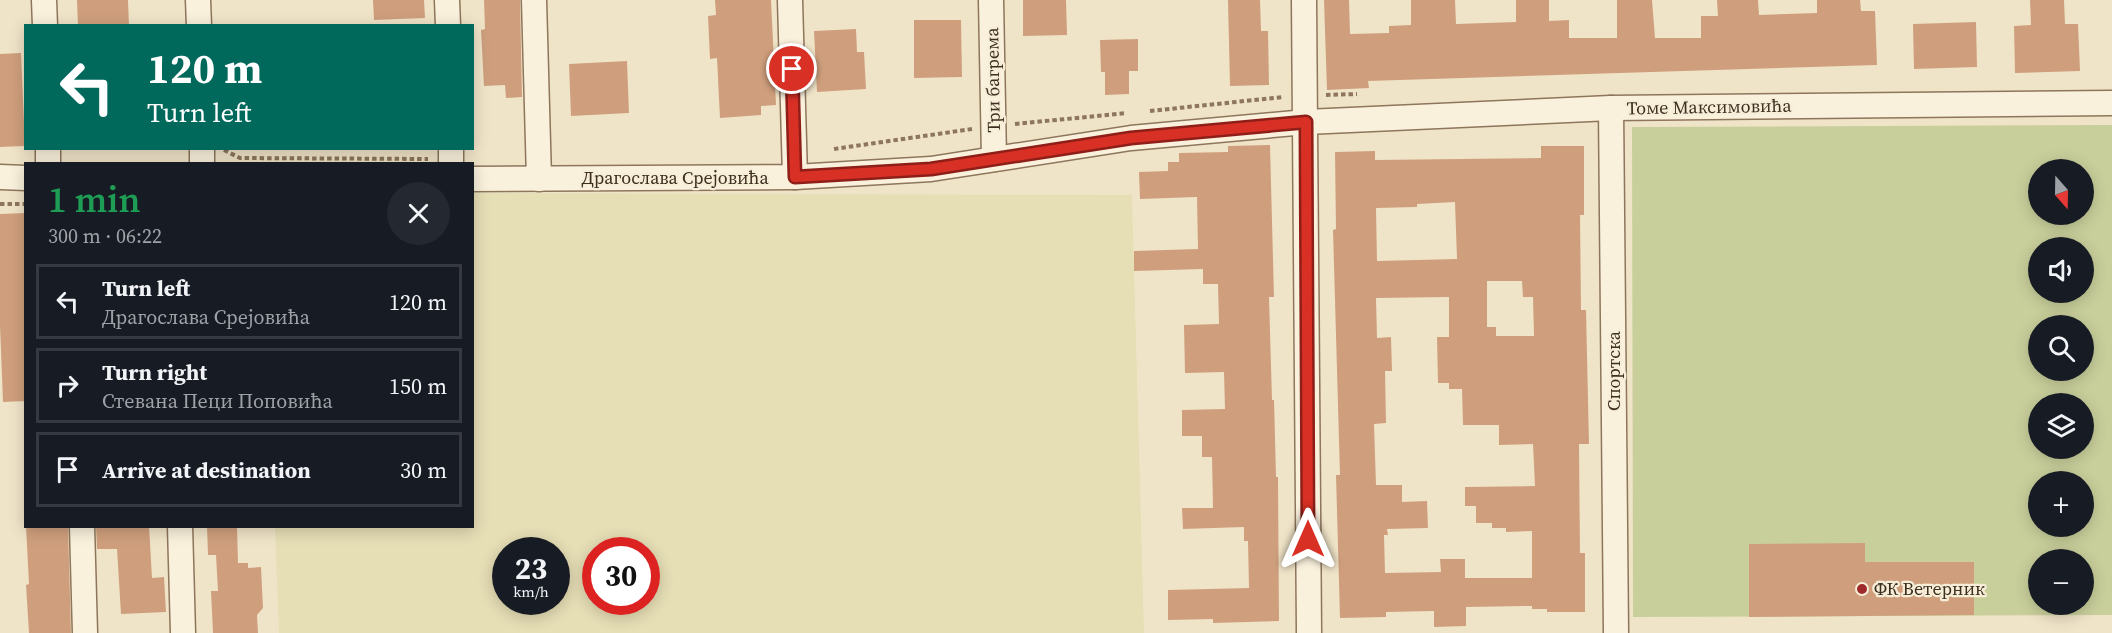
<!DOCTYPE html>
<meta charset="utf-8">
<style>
:root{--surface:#171b24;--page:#242831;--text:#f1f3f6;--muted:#9ea1a6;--line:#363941}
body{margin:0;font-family:"Source Serif 4",serif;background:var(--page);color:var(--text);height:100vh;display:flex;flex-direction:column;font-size:22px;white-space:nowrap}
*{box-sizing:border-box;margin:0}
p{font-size:20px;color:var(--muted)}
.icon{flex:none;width:33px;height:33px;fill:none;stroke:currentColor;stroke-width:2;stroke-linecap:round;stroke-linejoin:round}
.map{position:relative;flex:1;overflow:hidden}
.drawer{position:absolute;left:24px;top:162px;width:450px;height:366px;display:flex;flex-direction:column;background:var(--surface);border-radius:0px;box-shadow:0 3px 15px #0003}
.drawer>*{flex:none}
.guide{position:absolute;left:24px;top:24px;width:450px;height:126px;border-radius:0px;box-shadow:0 3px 15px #0003;background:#00695c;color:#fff;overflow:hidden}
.needle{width:39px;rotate:160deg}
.fabs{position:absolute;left:2028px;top:159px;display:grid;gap:12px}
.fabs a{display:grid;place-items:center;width:66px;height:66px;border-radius:50%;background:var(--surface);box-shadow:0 3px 15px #0003;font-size:30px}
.speed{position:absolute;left:492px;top:537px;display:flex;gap:12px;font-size:30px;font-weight:700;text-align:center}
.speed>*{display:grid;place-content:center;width:78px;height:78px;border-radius:50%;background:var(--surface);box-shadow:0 3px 15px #0003;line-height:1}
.speed small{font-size:15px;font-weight:400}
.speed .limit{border:9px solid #d22;background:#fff;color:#111}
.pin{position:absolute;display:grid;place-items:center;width:51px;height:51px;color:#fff;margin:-26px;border:3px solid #fff;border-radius:50%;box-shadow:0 2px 6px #0007}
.me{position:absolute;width:66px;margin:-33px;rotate:0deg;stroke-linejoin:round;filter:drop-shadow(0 0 4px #0008)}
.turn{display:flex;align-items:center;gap:21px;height:126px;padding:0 24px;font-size:27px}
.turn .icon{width:78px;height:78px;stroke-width:2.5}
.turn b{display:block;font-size:42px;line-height:51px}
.round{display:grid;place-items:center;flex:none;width:63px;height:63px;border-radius:32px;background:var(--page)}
.summary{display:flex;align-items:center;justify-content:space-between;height:102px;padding:0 24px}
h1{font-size:36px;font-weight:600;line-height:45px;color:#1e9e55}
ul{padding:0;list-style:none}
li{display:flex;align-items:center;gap:18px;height:75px;margin:0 12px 9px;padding:0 12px;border:3px solid var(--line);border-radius:0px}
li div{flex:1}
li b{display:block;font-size:22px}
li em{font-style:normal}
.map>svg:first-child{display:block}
</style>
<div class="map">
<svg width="2112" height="633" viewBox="0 0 2112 633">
<rect width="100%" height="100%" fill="#f0e4c8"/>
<path fill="#e6deb5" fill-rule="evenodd" d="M 473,193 L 1132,195 L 1144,633 L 279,633 L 275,527 L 472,526 ZM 556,550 L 556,602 L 506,602 L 506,550 ZM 596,550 L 646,550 L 646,602 L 596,602 Z"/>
<path fill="#c9cf9b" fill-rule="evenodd" d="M 2112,125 L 2112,615 L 1633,617 L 1632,127 ZM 2038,170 L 2084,170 L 2084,214 L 2038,214 ZM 2038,248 L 2084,248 L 2084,292 L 2038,292 ZM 2038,326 L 2084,326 L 2084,370 L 2038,370 ZM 2038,404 L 2084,404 L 2084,448 L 2038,448 ZM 2038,482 L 2084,482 L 2084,526 L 2038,526 ZM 2038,560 L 2084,560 L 2084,604 L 2038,604 Z"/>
<g fill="#cf9f7d" fill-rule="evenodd">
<polygon points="77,0 128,0 129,26 78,26"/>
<polygon points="373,0 424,0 425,18 374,20"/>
<polygon points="484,0 520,0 522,97 506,98 505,85 484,86 481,30 485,29"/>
<polygon points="715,0 771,0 776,105 761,106 761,115 720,118 717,58 710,59 708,16 716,15"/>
<polygon points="1023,0 1066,0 1067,35 1023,36"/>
<polygon points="1228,0 1260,0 1261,31 1268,31 1269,85 1230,86"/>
<polygon points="1324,0 1349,0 1350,34 1389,33 1389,26 1411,25 1411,0 1455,0 1456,24 1516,22 1516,0 1549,0 1549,21 1569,20 1569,38 1617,38 1617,0 1652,0 1655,38 1701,38 1701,16 1718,16 1717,0 1758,0 1759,15 1817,13 1817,0 1860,0 1861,11 1875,11 1877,65 1368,81 1369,88 1327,90"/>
<polygon points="2030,0 2064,0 2065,24 2078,24 2080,71 2015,73 2014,26 2031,25"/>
<polygon points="914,20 961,20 962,77 914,78"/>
<polygon points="1976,22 1977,67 1914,69 1913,24"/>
<polygon points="856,29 857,52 864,52 866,89 817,92 814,31"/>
<polygon points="1138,39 1138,71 1129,71 1129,94 1105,95 1105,72 1101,72 1100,40"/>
<polygon points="21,53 25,146 0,147 0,54"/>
<polygon points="627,61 629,113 571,116 569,64"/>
<polygon points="1270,145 1274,297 1269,297 1272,400 1274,400 1276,477 1278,477 1279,621 1213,623 1213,619 1168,620 1168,590 1249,588 1248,541 1244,541 1244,527 1183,529 1182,508 1213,508 1212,457 1202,457 1202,436 1182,436 1182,410 1225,409 1224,372 1185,373 1184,325 1219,324 1218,284 1203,284 1203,269 1134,271 1134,251 1198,249 1197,197 1140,199 1139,172 1168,171 1168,162 1179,162 1179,153 1228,152 1228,146"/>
<path d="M 1541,146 L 1584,146 L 1584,215 L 1580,215 L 1581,310 L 1586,310 L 1589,444 L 1579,444 L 1580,553 L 1585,553 L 1585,612 L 1547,612 L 1547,609 L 1532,609 L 1532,606 L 1466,607 L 1466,626 L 1434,627 L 1434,611 L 1386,612 L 1386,617 L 1340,618 L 1336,475 L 1340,475 L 1333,230 L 1336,229 L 1335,152 L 1375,151 L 1375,160 L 1541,158 ZM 1455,202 L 1457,259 L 1377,261 L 1376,208 L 1417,207 L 1417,204 ZM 1487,281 L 1522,281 L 1523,297 L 1533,297 L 1534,336 L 1496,336 L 1496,327 L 1487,327 ZM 1449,297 L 1449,337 L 1437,337 L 1438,383 L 1449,383 L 1449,389 L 1462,389 L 1463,425 L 1499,425 L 1499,445 L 1533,444 L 1535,486 L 1465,487 L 1465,506 L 1476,506 L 1476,523 L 1492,523 L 1492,528 L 1506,528 L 1506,532 L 1532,531 L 1532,578 L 1465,578 L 1465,559 L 1440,559 L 1441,572 L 1385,573 L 1384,535 L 1388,535 L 1387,529 L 1428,528 L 1427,501 L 1402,502 L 1402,485 L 1376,485 L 1374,424 L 1386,423 L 1385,371 L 1392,371 L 1391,337 L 1377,338 L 1376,298 Z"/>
<polygon points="26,213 26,401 3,402 0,325 0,214"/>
<polygon points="26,526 68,526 71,633 29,633 26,585 29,584"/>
<polygon points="96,526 149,526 152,578 164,577 166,612 121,614 117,549 97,549"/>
<polygon points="207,526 237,526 238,563 248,563 248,568 261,567 263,608 257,615 258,633 213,633 211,591 218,591 216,555 208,555"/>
<polygon points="1865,543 1865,562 1974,562 1974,615 1749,617 1749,544"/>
</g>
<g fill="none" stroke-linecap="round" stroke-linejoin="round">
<defs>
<g id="minor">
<polyline points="44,0 45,26"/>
<polyline points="198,0 199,26"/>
<polyline points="447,0 448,26"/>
<polyline points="534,0 539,179"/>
<polyline points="790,0 795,177"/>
<polyline points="991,0 994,159"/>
<polyline points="1304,0 1309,633"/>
<polyline points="1611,108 1616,633"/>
<polyline points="48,148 48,164"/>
<polyline points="202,148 202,164"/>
<polyline points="451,148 451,164"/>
<polyline points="0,177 26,178"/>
<polyline points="472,179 795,177 931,169 1131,138 1306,122 1611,108 2112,103"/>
<polyline points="82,526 85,633"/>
<polyline points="180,526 183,633"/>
</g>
</defs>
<use href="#minor" stroke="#8d765c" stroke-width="27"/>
<g stroke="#8d765c" stroke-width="4" stroke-dasharray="4.5 3" stroke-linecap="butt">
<polyline points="1326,95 1357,94"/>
<polyline points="1150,111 1283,97"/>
<polyline points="1015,124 1127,113"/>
<polyline points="834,149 972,129"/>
<polyline points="224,150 240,158 428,159"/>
<polyline points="0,204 26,204"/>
</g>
<use href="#minor" stroke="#faf1dc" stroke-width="24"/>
</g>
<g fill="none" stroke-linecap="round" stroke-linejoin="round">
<defs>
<polyline id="route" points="792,69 795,177 931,169 1131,138 1306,122 1308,539"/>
</defs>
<use href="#route" stroke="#8d1f18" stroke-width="15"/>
<use href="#route" stroke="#d93025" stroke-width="10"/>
</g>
<circle fill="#9e2a2b" stroke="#f7eed8" stroke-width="2" cx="1862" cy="589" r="6"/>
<g text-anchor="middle" stroke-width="4.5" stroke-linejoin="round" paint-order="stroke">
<g font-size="18" fill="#3d2e20" stroke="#f7eed8">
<text transform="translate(993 80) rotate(-91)" y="6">Три багрема</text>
<text transform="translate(1709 107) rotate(-1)" y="6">Томе Максимовића</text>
<text x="675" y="184">Драгослава Срејовића</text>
<text transform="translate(1614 371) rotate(-90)" y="6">Спортска</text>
</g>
<g font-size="18" fill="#3d2e20" stroke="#f7eed8" text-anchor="start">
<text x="1874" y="595">ФК Ветерник</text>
</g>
</g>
</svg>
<div class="fabs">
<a><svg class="needle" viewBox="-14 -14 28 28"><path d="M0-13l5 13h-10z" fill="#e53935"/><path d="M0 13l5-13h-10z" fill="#9ea1a6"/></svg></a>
<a><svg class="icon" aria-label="sound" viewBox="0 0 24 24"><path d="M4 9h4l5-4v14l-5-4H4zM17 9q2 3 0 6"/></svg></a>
<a><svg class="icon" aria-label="search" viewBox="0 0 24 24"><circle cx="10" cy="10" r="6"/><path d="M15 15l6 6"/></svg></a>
<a><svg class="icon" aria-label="layers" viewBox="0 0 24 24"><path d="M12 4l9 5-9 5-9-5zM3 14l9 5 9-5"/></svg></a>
<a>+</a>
<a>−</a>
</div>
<div class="speed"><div>23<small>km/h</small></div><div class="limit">30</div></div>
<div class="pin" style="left:792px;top:69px;background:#d93025"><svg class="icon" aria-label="arrive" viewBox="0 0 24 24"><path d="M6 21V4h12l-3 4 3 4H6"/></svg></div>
<svg class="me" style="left:1308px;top:539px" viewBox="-20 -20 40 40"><path d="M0-17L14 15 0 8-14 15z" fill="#d93025" stroke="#fff" stroke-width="4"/></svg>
<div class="guide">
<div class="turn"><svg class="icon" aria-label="left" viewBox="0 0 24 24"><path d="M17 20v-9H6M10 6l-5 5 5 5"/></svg><div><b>120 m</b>Turn left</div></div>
</div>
<section class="drawer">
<div class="summary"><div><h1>1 min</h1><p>300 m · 06:22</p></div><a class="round"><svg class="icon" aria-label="close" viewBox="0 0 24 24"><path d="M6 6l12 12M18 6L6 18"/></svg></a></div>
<ul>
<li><svg class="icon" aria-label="left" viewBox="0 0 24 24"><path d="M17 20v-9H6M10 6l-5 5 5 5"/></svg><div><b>Turn left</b><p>Драгослава Срејовића</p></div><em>120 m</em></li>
<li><svg class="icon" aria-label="right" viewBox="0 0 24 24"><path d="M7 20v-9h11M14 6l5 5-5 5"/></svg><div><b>Turn right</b><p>Стевана Пеци Поповића</p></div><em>150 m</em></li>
<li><svg class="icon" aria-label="arrive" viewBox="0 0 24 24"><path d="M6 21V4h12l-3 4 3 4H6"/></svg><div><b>Arrive at destination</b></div><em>30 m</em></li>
</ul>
</section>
</div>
